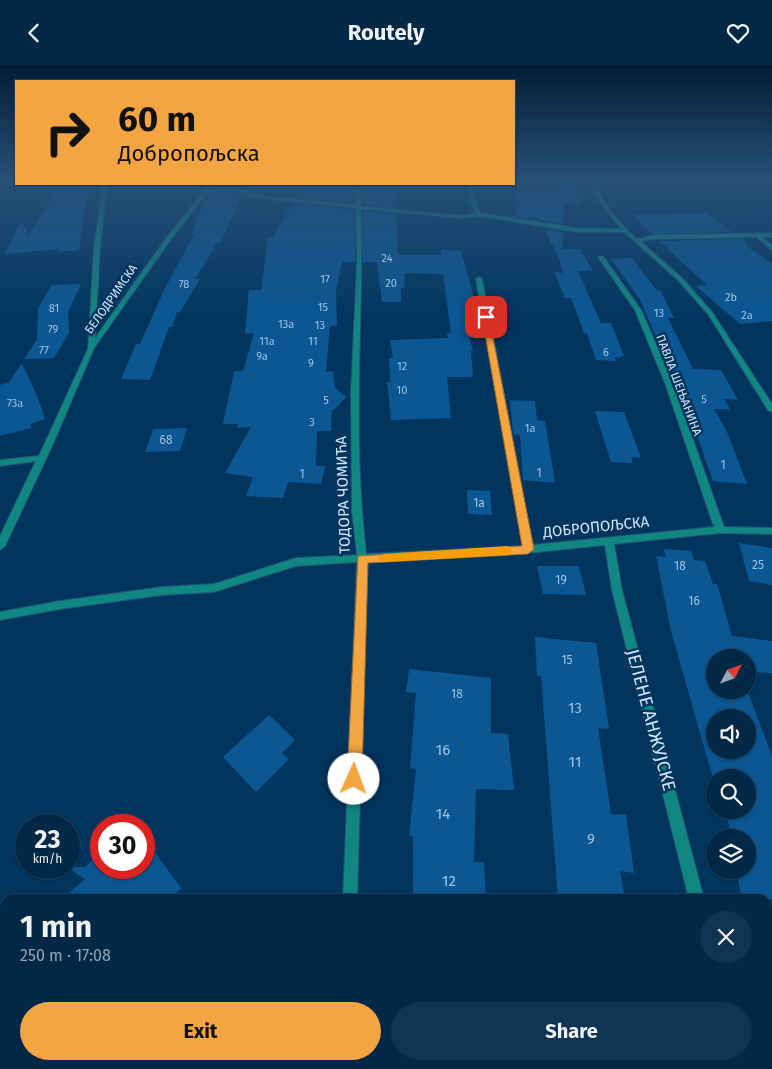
<!DOCTYPE html>
<meta charset="utf-8">
<style>
:root{--surface:#012846;--page:#0f3451;--text:#f1f3f6;--muted:#96a6b3;--line:#23445f;--accent:#f2a541}
body{margin:0;font-family:"Fira Sans",sans-serif;background:var(--page);color:var(--text);height:100vh;display:flex;flex-direction:column;font-size:19px;white-space:nowrap}
*{box-sizing:border-box;margin:0}
p{font-size:16px;color:var(--muted)}
.icon{flex:none;width:28px;height:28px;fill:none;stroke:currentColor;stroke-width:2;stroke-linecap:round;stroke-linejoin:round}
.map{position:relative;flex:1;overflow:hidden}
.panel{position:absolute;left:0px;top:829px;width:772px;height:176px;display:flex;flex-direction:column;background:var(--surface);border-radius:15px 15px 0 0;box-shadow:0 1px 4px #0004,0 0 0 1px var(--line)}
.panel>*{flex:none}
.guide{position:absolute;left:15px;top:15px;width:500px;height:105px;border-radius:0px;box-shadow:0 1px 4px #0004,0 0 0 1px var(--line);background:#f2a541;color:#111;overflow:hidden}
.needle{width:32px;rotate:49deg}
.fabs{position:absolute;left:706px;top:584px;display:grid;gap:10px}
.fabs a{display:grid;place-items:center;width:50px;height:50px;border-radius:50%;background:var(--surface);box-shadow:0 1px 4px #0004,0 0 0 1px var(--line);font-size:25px}
.speed{position:absolute;left:15px;top:749px;display:flex;gap:10px;font-size:25px;font-weight:700;text-align:center}
.speed>*{display:grid;place-content:center;width:65px;height:65px;border-radius:50%;background:var(--surface);box-shadow:0 1px 4px #0004,0 0 0 1px var(--line);line-height:1}
.speed small{font-size:12px;font-weight:400}
.speed .limit{border:8px solid #d22;background:#fff;color:#111}
.pin{position:absolute;display:grid;place-items:center;width:42px;height:42px;color:#fff;margin:-21px;border-radius:10px;box-shadow:0 2px 8px #0006}
.me{position:absolute;width:55px;margin:-28px;rotate:2deg;stroke-linejoin:round;filter:drop-shadow(0 0 4px #0008)}
.turn{display:flex;align-items:center;gap:18px;height:105px;padding:0 20px;font-size:22px}
.turn .icon{width:65px;height:65px;stroke-width:2.5}
.turn b{display:block;font-size:35px;line-height:42px}
.round{display:grid;place-items:center;flex:none;width:52px;height:52px;border-radius:26px;background:var(--page)}
.overview{display:flex;align-items:center;justify-content:space-between;height:85px;padding:0 20px}
h1{font-size:30px;font-weight:700;line-height:38px}
.button{display:flex;gap:10px;margin-top:auto;padding:10px 20px}
.button a{flex:1;height:58px;border-radius:30px;background:var(--accent);color:#111;font-size:20px;font-weight:700;line-height:58px;text-align:center}
.button a+a{background:var(--page);color:var(--text)}
header{display:flex;justify-content:space-between;align-items:center;height:65px;padding:0 20px;background:var(--surface);font-size:22px;font-weight:700}
.map>svg:first-child{display:block}
</style>
<header><svg class="icon" aria-label="back" viewBox="0 0 24 24"><path d="M15 5l-7 7 7 7"/></svg>Routely<svg class="icon" aria-label="heart" viewBox="0 0 24 24"><path d="M12 20l-8-8c-3-5 5-10 8-4 3-6 11-1 8 4z"/></svg></header>
<div class="map">
<svg width="772" height="1004" viewBox="0 0 772 1004">
<rect width="100%" height="100%" fill="#01355e"/>
<g fill="#0a5794" fill-rule="evenodd">
<polygon points="61,119 81,119 79,121 84,121 80,128 90,128 84,144 79,185 58,187 59,184 5,189 21,156 29,170"/>
<polygon points="305,119 354,119 354,138 296,133"/>
<polygon points="362,119 396,119 392,124 395,125 396,143 363,139"/>
<polygon points="555,120 575,121 579,139 564,138 563,159 540,155 539,153 515,152 518,125 557,126"/>
<polygon points="224,128 242,129 221,178 217,178 195,214 200,214 180,247 177,247 172,262 169,262 150,315 121,314 136,279 140,279 164,225 194,170 191,170 204,135 209,129"/>
<polygon points="293,138 354,145 355,197 342,197 336,226 337,261 330,261 326,307 333,306 335,323 346,332 334,345 332,345 331,366 317,366 316,401 325,401 321,419 288,417 283,433 246,431 253,412 225,408 251,362 237,363 238,359 223,359 234,306 243,306 254,268 245,269 249,225 261,225 268,172 273,172"/>
<polygon points="363,146 396,149 398,188 401,190 441,190 441,185 461,186 474,233 470,233 474,252 466,252 473,286 471,286 473,312 447,312 451,353 391,355 387,317 390,317 389,293 393,293 390,275 448,273 447,268 451,268 443,209 405,208 404,223 401,223 401,237 382,237 377,197 363,197"/>
<polygon points="707,148 731,167 652,169 632,150"/>
<polygon points="544,164 563,167 562,184 580,184 593,206 578,206 601,258 611,258 624,291 621,291 621,293 615,292 616,296 596,295 587,268 584,268 571,233 565,233 554,207 563,208 559,193"/>
<polygon points="741,174 749,180 745,180 772,199 772,256 740,259 696,221 707,220 659,176"/>
<polygon points="632,193 657,226 660,225 674,253 668,253 693,304 721,305 738,335 724,334 730,344 714,344 727,367 747,419 713,416 690,351 693,351 665,294 659,280 660,280 639,233 611,194"/>
<polygon points="81,219 68,247 69,268 54,293 24,294 37,275 38,243 52,220"/>
<polygon points="22,298 38,333 45,354 30,359 31,363 0,371 0,320 9,317"/>
<polygon points="510,335 535,336 537,355 545,356 555,418 523,415 520,370 513,369"/>
<polygon points="595,346 624,347 641,393 631,392 633,398 611,397"/>
<polygon points="187,363 180,386 145,387 153,364"/>
<polygon points="467,425 490,426 492,450 468,449"/>
<polygon points="739,478 772,483 772,520 749,516"/>
<path d="M 664,484 L 691,486 L 694,495 L 705,496 L 713,519 L 717,519 L 732,571 L 772,576 L 772,608 L 748,607 L 748,592 L 715,592 L 715,625 L 747,625 L 772,691 L 772,834 L 742,834 L 736,805 L 748,805 L 748,772 L 731,772 L 726,745 L 748,745 L 748,712 L 715,712 L 714,717 L 671,566 L 656,491 L 666,492 ZM 715,652 L 748,652 L 748,685 L 715,685 Z"/>
<polygon points="537,501 579,501 586,530 543,529"/>
<polygon points="535,572 596,578 609,664 598,663 611,749 626,750 634,808 620,806 625,834 558,834 541,611 537,611"/>
<polygon points="409,604 491,613 491,668 508,669 514,725 476,724 474,797 484,797 486,834 413,834 413,771 409,771 416,704 410,703 416,628 406,627"/>
<polygon points="269,650 295,675 282,688 289,694 256,727 223,692"/>
<polygon points="144,772 181,823 170,834 62,834 85,814 67,802 85,802 101,788 101,802 144,802"/>
</g>
<g fill="none" stroke-linecap="round" stroke-linejoin="round">
<defs>
<g id="minor">
<path d="M 590,114 L 594,114 C 600,137 619,158 637,174 L 655,170 L 772,168 L 772,172 L 762,172 L 772,180 L 772,185 L 756,172 L 655,174 L 640,176 L 682,213 L 712,247 L 772,339 L 772,347 L 768,345 L 708,249 L 678,215 L 624,167 L 577,167 L 479,151 L 461,153 L 361,144 C 363,205 359,265 359,326 C 358,380 360,435 366,489 L 523,481 L 476,214 L 479,212 L 482,214 L 532,480 L 714,462 L 665,318 L 635,245 L 598,192 L 603,191 L 641,245 L 673,318 L 724,462 L 772,463 L 772,469 L 720,468 L 614,479 L 622,525 L 704,834 L 689,834 L 612,525 L 605,480 L 528,488 L 367,497 L 357,834 L 343,834 L 357,497 L 296,501 L 214,527 L 162,530 L 60,544 L 0,555 L 0,547 L 60,536 L 162,522 L 214,519 L 296,493 L 357,490 L 352,446 L 351,327 L 357,199 L 356,143 L 268,134 L 251,131 L 237,125 L 208,127 L 171,174 L 94,283 L 53,379 L 5,481 L 0,485 L 0,471 L 36,396 L 0,401 L 0,395 L 39,391 L 88,284 L 94,183 L 103,119 L 107,119 L 100,183 L 95,273 L 167,172 L 208,121 L 212,122 L 210,124 L 238,123 L 254,129 L 268,132 L 356,140 L 356,119 L 360,119 L 361,141 L 461,151 L 475,148 L 466,119 L 470,119 L 480,148 L 577,163 L 621,164 L 594,129 Z"/>
<polygon points="336,1000 354,1000 353,1004 335,1004"/>
<rect x="725" y="1000" width="18" height="4"/>
</g>
</defs>
<use href="#minor" stroke="#225177" stroke-width="2"/>
<use href="#minor" fill="#118781" fill-rule="evenodd"/>
</g>
<linearGradient id="sky" x2="0" y2="1"><stop stop-color="#011d34"/><stop offset="0.45" stop-color="#275179"/><stop offset="1" stop-color="#275179" stop-opacity="0"/></linearGradient>
<rect width="772" height="255" fill="url(#sky)"/>
<polygon fill="#f2a541" stroke="#9d6b2a" points="486,250 489,252 534,484 528,489 368,498 362,714 360,719 354,721 349,719 347,714 358,491 522,481 482,252"/>
<polygon fill="#f59e0b" points="508,481 513,486 508,490 384,497 378,493 384,489"/>
<g text-anchor="middle" stroke-width="5" stroke-linejoin="round" paint-order="stroke">
<g font-size="11" fill="#a0c2e0">
<text x="387" y="197">24</text>
<text x="325" y="218">17</text>
<text x="391" y="222">20</text>
<text x="184" y="223">78</text>
<text x="731" y="236">2b</text>
<text x="323" y="246">15</text>
<text x="54" y="247">81</text>
<text x="659" y="252">13</text>
<text x="747" y="254">2a</text>
<text x="286" y="263">13a</text>
<text x="320" y="264">13</text>
<text x="53" y="268">79</text>
<text x="267" y="280">11a</text>
<text x="313" y="280">11</text>
<text x="44" y="289">77</text>
<text x="606" y="291">6</text>
<text x="262" y="295">9a</text>
<text x="311" y="302">9</text>
<text x="402" y="305">12</text>
<text x="402" y="329">10</text>
<text x="704" y="338">5</text>
<text x="326" y="339">5</text>
<text x="15" y="342">73a</text>
<text x="312" y="361">3</text>
<text x="530" y="367">1a</text>
</g>
<g font-size="12" fill="#d2e5fa" stroke="#01355e">
<text transform="translate(111 234) rotate(-55)" y="4">БЕЛОДРИМСКА</text>
<text transform="translate(679 320) rotate(69)" y="4">ПАВЛА ШЕЊАНИНА</text>
</g>
<g font-size="12" fill="#a0c2e0">
<text x="166" y="379">68</text>
<text x="723" y="404">1</text>
<text x="539" y="412">1</text>
<text x="302" y="413">1</text>
<text x="479" y="442">1a</text>
<text x="758" y="504">25</text>
<text x="680" y="505">18</text>
<text x="561" y="519">19</text>
<text x="694" y="540">16</text>
<text x="567" y="599">15</text>
<text x="457" y="633">18</text>
</g>
<g font-size="15" fill="#d2e5fa" stroke="#01355e">
<text transform="translate(343 430) rotate(-92)" y="5">ТОДОРА ЧОМИЋА</text>
<text transform="translate(596 462) rotate(-6)" y="5">ДОБРОПОЉСКА</text>
</g>
<g font-size="15" fill="#a0c2e0">
<text x="575" y="648">13</text>
<text x="443" y="690">16</text>
<text x="575" y="702">11</text>
<text x="443" y="754">14</text>
<text x="591" y="779">9</text>
<text x="449" y="821">12</text>
</g>
<g font-size="18" fill="#d2e5fa" stroke="#01355e">
<text transform="translate(651 655) rotate(75)" y="6">ЈЕЛЕНЕ АНЖУЈСКЕ</text>
</g>
</g>
</svg>
<div class="fabs">
<a><svg class="needle" viewBox="-14 -14 28 28"><path d="M0-13l5 13h-10z" fill="#e53935"/><path d="M0 13l5-13h-10z" fill="#96a6b3"/></svg></a>
<a><svg class="icon" aria-label="sound" viewBox="0 0 24 24"><path d="M4 9h4l5-4v14l-5-4H4zM17 9q2 3 0 6"/></svg></a>
<a><svg class="icon" aria-label="search" viewBox="0 0 24 24"><circle cx="10" cy="10" r="6"/><path d="M15 15l6 6"/></svg></a>
<a><svg class="icon" aria-label="layers" viewBox="0 0 24 24"><path d="M12 4l9 5-9 5-9-5zM3 14l9 5 9-5"/></svg></a>
</div>
<div class="speed"><div>23<small>km/h</small></div><div class="limit">30</div></div>
<div class="pin" style="left:486px;top:252px;background:#d93025"><svg class="icon" aria-label="arrive" viewBox="0 0 24 24"><path d="M6 21V4h12l-3 4 3 4H6"/></svg></div>
<svg class="me" style="left:354px;top:714px" viewBox="-20 -20 40 40"><circle r="19" fill="#fff"/><path d="M0-13L10 11 0 6-10 11z" fill="#f2a541"/></svg>
<div class="guide">
<div class="turn"><svg class="icon" aria-label="right" viewBox="0 0 24 24"><path d="M7 20v-9h11M14 6l5 5-5 5"/></svg><div><b>60 m</b>Добропољска</div></div>
</div>
<section class="panel">
<div class="overview"><div><h1>1 min</h1><p>250 m · 17:08</p></div><a class="round"><svg class="icon" aria-label="close" viewBox="0 0 24 24"><path d="M6 6l12 12M18 6L6 18"/></svg></a></div>
<div class="button"><a>Exit</a><a>Share</a></div>
</section>
</div>
